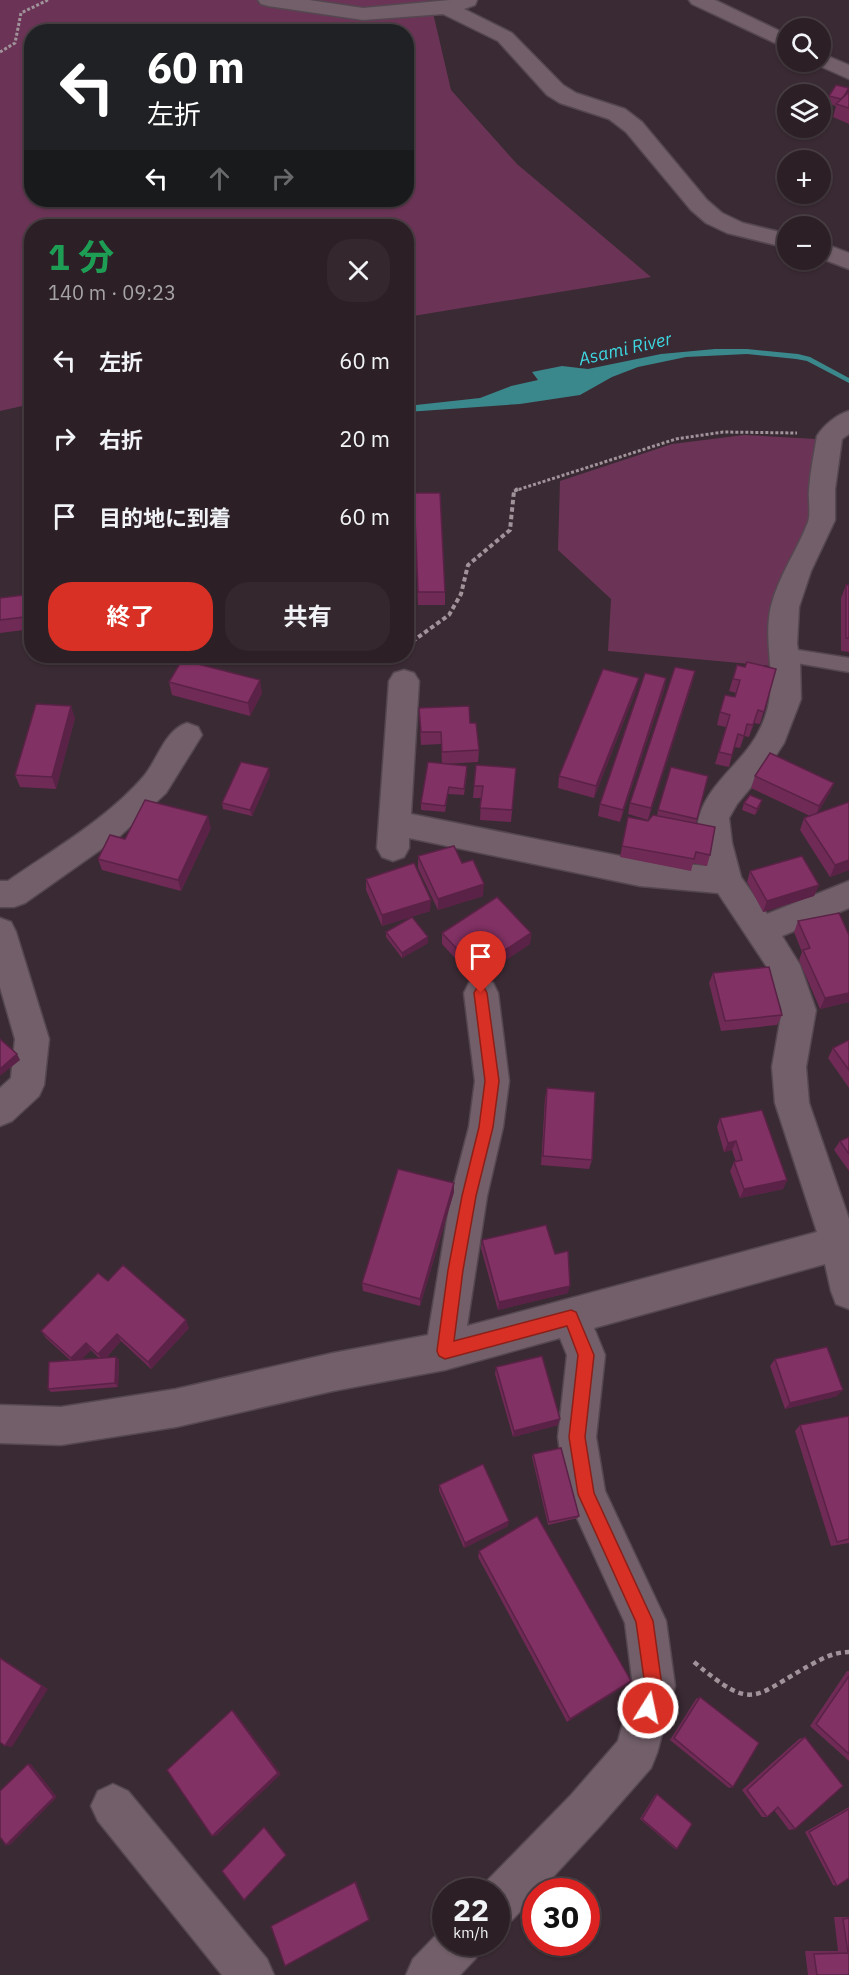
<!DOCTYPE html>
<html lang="ja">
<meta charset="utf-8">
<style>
:root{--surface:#2c2026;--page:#34282e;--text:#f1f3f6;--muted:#a6a3a7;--line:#483e43;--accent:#d93025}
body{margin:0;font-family:"IBM Plex Sans","Noto Sans JP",sans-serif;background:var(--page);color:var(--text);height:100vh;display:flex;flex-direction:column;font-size:22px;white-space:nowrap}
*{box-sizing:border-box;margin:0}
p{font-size:20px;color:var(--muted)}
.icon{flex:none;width:33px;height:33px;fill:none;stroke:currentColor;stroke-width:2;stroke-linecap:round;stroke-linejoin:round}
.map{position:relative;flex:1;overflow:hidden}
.details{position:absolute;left:24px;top:219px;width:390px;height:444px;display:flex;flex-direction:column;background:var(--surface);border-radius:24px;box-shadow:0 2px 4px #0004,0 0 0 2px var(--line)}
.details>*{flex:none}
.banner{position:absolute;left:24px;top:24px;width:390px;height:183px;border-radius:24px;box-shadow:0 2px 4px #0004,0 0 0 2px var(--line);background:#202124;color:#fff;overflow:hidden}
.buttons{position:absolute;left:777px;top:18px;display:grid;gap:12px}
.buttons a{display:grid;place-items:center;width:54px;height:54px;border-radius:50%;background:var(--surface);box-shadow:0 2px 4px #0004,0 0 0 2px var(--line);font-size:30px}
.speed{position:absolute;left:432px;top:1878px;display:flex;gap:12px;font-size:30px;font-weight:700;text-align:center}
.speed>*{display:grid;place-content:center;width:78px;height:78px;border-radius:50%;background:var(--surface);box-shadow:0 2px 4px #0004,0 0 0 2px var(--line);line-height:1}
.speed small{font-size:15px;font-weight:400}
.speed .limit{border:9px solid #d22;background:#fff;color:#111}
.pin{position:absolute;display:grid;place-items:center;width:51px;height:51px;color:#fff;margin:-62px -26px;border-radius:50% 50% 50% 0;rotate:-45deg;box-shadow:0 0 6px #0007}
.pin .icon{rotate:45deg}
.me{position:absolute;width:66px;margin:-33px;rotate:10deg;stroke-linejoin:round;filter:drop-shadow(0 0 4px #0008)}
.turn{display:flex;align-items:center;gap:21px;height:126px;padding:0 24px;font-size:27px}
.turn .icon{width:78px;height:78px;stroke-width:2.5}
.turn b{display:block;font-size:42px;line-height:51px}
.lanes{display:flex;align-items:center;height:57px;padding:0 24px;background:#0003;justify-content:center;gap:30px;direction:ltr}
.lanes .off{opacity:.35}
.round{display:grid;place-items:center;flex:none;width:63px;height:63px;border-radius:24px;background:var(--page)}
.head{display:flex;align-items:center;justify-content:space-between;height:102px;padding:0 24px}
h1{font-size:36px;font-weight:700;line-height:45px;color:#1e9e55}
.cta{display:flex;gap:12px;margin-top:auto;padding:12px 24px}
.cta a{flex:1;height:69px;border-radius:24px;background:var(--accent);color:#fff;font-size:24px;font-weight:700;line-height:69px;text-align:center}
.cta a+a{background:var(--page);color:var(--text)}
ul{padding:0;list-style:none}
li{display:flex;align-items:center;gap:18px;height:78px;padding:0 24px}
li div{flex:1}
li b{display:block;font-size:22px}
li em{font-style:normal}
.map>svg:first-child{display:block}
</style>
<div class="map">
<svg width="849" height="1975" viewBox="0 0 849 1975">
<rect width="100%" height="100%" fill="#3a2a33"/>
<g fill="#6b3456" fill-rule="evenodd">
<path d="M 0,0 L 430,0 L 451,90 L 517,164 L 651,277 L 407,317 L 406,226 L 32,226 L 31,404 L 0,411 ZM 32,32 L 406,32 L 406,200 L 32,200 Z"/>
<polygon points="744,435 816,439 810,527 773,666 608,651 611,599 558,550 560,481 672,444"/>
</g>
<polygon fill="#3a878c" points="715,349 747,349 798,354 810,357 849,378 849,383 807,361 796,359 747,354 686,357 638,367 612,377 580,395 520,404 407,412 407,406 480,398 511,386 538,380 532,372 562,366 588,369 661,354"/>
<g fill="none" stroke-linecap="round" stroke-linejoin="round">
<defs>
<polygon id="lane" points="785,648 849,658 849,672 779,660 776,655 779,650"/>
<g id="street">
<polygon points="258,0 309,0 363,8 450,0 477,0 475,5 464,9 512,33 563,85 576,93 625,109 642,122 707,200 722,213 743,223 788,234 788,248 727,233 706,223 691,210 626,132 609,119 560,103 547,95 498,41 443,14 363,20 268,6 261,4"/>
<polygon points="689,0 715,0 788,35 788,49 692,4"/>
<polygon points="820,53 849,65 849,79 813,63 811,62 820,62"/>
<polygon points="820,242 849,253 849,269 820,258"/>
<path d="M 849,411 L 849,434 L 842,439 L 835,489 L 835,520 L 811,571 L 799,607 L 797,644 L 800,661 L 801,699 L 784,743 L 771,763 L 737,804 L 729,818 L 732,843 L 741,877 L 767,914 L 849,881 L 849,908 L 782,936 L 800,965 L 816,1010 L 806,1067 L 809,1103 L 849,1219 L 849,1309 L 836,1304 L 831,1291 L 825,1264 L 594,1328 L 605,1355 L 596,1437 L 605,1491 L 666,1621 L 675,1686 L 657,1753 L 651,1768 L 601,1825 L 539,1892 L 536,1892 L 536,1895 L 512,1920 L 496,1926 L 496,1892 L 479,1892 L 480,1888 L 571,1795 L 618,1741 L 633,1686 L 625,1623 L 566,1494 L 558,1437 L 567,1355 L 560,1338 L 445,1370 L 333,1391 L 176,1427 L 61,1445 L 0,1443 L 0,1405 L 61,1407 L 176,1389 L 333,1353 L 428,1335 L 451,1196 L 469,1127 L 475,1081 L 464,993 L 469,983 L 481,979 L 493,983 L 498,993 L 509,1081 L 503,1127 L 487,1196 L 467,1326 L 817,1232 L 775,1103 L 772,1067 L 782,1010 L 769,970 L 718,893 L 640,886 L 409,838 L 409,848 L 404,857 L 393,861 L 382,857 L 377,848 L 389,681 L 394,673 L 404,670 L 414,673 L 419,681 L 411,814 L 640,860 L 707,866 C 703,852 695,831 699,817 C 709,782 744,762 759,731 C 783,685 761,650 771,606 C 779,575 797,551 808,522 C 811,513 808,500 809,490 C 810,472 814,454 817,436 C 824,425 836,415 849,411 Z"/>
<path d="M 187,723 L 198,727 L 202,735 L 166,793 L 120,836 L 25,903 L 14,907 L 0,907 L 0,881 L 8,881 C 54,849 107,819 144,776 C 158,759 165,730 187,723 Z"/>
<polygon points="0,918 11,922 16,932 49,1039 44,1085 39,1096 12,1121 0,1126 0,1088 11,1078 15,1039 0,987"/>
<polygon points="113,1784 128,1791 267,1959 274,1975 222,1975 98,1821 91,1806 98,1791"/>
<polygon points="446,1925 446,1942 482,1942 476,1958 460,1975 406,1975 413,1959"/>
</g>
</defs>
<use href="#lane" stroke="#554750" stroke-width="3"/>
<use href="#street" stroke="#554750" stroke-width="3"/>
<g stroke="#a0939a" stroke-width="3" stroke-dasharray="3 2" stroke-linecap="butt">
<polyline points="0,52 15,43 21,13 48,0"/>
<polyline points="514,491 676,439 723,432 797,433"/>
</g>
<g stroke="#a0939a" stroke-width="4" stroke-dasharray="4.5 3" stroke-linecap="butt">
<polyline points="406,646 449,615 461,594 468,565 510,530 514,491 518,489"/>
<polyline points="342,656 376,662"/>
</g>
<path stroke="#a0939a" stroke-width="4.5" stroke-dasharray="5 4" stroke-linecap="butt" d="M 694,1662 C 756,1714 752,1696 814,1663 C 825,1657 836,1652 849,1652"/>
<use href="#lane" fill="#725f69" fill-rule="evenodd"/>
<use href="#street" fill="#725f69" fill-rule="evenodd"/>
</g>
<g fill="#6f2a56" fill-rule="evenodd">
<polygon points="849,92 849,124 833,117 836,106 827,103 829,96"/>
<polygon points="414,507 445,592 445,605 418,605"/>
<polygon points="406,525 413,621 413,634 406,634"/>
<polygon points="846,585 849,585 849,652 841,651 841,598"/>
<polygon points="32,594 32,629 0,633 0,598"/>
<polygon points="737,665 745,667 776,669 760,724 754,723 749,737 744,736 740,748 734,747 729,767 715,764 726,727 717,725 720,712 735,697 736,693 729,691"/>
<polygon points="695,671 692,684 648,820 628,814 630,803"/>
<polygon points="666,678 664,690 620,822 598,816 600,804"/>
<polygon points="169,682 262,693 250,716 172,695"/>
<polygon points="636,690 594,798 558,788 559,776"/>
<polygon points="419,708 470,723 479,750 478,762 444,764 467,773 464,795 448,794 445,812 421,810 421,803 442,764 441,744 421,745"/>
<polygon points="75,718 56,789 20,787 15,775"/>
<polygon points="516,768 511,822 480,820 481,798 473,798 474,786"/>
<polygon points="270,775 252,816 223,809 222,803"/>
<polygon points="708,776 696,823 710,855 707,866 693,863 691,871 620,857 628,817 648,821 657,816 658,810"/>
<polygon points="755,776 834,783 829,794 817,813 849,870 830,877 800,830 804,818 810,816 751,788"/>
<polygon points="744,803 760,807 755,815 742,810"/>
<polygon points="211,828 181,891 102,870 98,859 125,839"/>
<polygon points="418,856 462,863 483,896 438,910 418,868"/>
<polygon points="750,871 819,885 814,896 763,912 747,882"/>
<polygon points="366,879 430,911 382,926 366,890"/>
<polygon points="798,921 849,1002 820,1009 799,960 802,952 794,932"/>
<polygon points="386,932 428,943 402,958 386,937"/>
<polygon points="442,933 531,933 530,944 475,980 442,944"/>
<polygon points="713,973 782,1015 777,1025 721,1031 709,983"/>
<polygon points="849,1040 849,1088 828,1058 833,1048"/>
<polygon points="547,1088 592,1160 589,1169 541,1165 545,1098"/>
<polygon points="720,1118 787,1180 783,1189 740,1198 730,1171 734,1162 736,1162 732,1150 724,1152 717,1127"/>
<polygon points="849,1137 849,1171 834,1150 840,1141"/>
<polygon points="454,1183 454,1192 420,1306 363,1291 362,1283"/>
<polygon points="482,1240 555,1254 568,1293 498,1310 481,1248"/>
<path d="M 108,1281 L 189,1328 L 151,1369 L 121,1341 L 106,1358 L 116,1357 L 119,1360 L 118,1387 L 51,1392 L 48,1389 L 70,1360 L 46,1338 L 41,1331 ZM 91,1350 L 99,1358 L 81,1359 Z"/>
<polygon points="775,1359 837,1396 785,1409 770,1366"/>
<polygon points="496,1367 558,1425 513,1437 495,1374"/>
<polygon points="849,1416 849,1543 831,1546 795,1431 800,1425"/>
<polygon points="533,1454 579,1516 578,1518 548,1525 532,1457"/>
<polygon points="439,1485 508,1526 464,1548 439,1491"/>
<polygon points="479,1551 626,1685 567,1722 478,1557"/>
<polygon points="847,1671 849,1671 849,1761 810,1726"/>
<polygon points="700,1697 733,1787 729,1788 670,1740 696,1699"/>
<polygon points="805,1737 795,1829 789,1830 774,1810 767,1817 762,1817 742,1790 799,1739"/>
<polygon points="657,1794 677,1849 675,1849 640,1819 655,1795"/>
<polygon points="849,1807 849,1878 837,1886 833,1885 805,1832"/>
<polygon points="834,1917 849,1917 849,1975 808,1975 805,1951 838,1951"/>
</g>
<g fill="#5a2246">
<polygon points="695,671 692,684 648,820 651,808"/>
<polygon points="639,678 636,690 594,798 596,786"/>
<polygon points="666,678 664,690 620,822 623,810"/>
<polygon points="260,680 262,693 250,716 248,703"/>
<polygon points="71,706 75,718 56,789 52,777"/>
<polygon points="269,768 270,775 252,816 250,810"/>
<polygon points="834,783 829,794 815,818 819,806"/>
<polygon points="762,800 760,807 755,815 757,809"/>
<polygon points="208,816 211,828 181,891 178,880"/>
<polygon points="849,860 849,870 830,877 835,865"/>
<polygon points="484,884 483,896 438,910 438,899"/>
<polygon points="819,885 814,896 763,912 767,901"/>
<polygon points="431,900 430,911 382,926 382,915"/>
<polygon points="531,933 530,944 475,980 476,969"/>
<polygon points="428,937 428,943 402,958 402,953"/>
<polygon points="849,993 849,1002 820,1009 825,998"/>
<polygon points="17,1054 20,1060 0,1076 0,1069"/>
<polygon points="736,1141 732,1150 724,1152 728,1143"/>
<polygon points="787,1180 783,1189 740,1198 744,1189"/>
<polygon points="454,1183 454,1192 420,1306 420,1299"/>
<polygon points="570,1286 568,1293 498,1310 499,1302"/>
<polygon points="186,1320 189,1328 151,1369 148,1362"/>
<polygon points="117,1334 121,1341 103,1361 98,1354"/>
<polygon points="86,1343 91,1350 76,1365 71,1358"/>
<polygon points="116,1357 119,1360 118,1387 115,1383"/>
<polygon points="843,1390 837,1396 785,1409 790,1403"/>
<polygon points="560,1419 558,1425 513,1437 514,1431"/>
<polygon points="509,1521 508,1526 464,1548 465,1543"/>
<polygon points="0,1657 48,1689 12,1747 5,1746"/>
<polygon points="631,1681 626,1685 567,1722 570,1719"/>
<polygon points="232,1710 235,1712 281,1774 216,1836 212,1836"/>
<polygon points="28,1764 31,1764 57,1797 10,1845 6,1845"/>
<polygon points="264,1827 265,1827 287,1855 245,1899 244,1900"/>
<polygon points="356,1881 370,1919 369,1920 355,1882"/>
</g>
<g fill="#813164" stroke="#5a2246" stroke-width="1.5">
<polygon points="836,85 849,88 844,96 841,99 829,96"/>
<polygon points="849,92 849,108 836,104"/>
<polygon points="414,493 440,493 445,592 418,592"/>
<polygon points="406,525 413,621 406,621"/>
<rect x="846" y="585" width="3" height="53"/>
<polygon points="32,594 32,616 0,620 0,598"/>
<polygon points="182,660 260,680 248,703 169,682"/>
<polygon points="747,662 776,669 764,712 758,710 753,725 747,724 744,736 738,734 732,755 719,752 730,715 720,712 725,695 735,697 740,680 733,679 737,665 745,667"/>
<polygon points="675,667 695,671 651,808 630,803"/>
<polygon points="603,669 639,678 596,786 559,776"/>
<polygon points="645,673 666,678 623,810 600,804"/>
<polygon points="36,704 71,706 52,777 15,775"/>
<polygon points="469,706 470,723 476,723 479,750 442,752 441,732 421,732 419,708"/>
<polygon points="770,753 834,783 819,806 755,776"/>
<polygon points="241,762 269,768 250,810 222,803"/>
<polygon points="428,762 467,766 464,789 449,787 445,806 421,803"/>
<polygon points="476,765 516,768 512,810 480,808 483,786 474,786"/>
<polygon points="671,767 708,776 697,819 658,810"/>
<polygon points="750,795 762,800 757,809 744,803"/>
<polygon points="145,800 208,816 178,880 98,859 110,835 125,839"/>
<polygon points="849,802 849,860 835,865 804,818"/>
<polygon points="653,815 715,827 710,855 696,852 694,859 622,846 628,817 648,821"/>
<polygon points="454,846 462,863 473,860 484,884 438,899 418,856"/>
<polygon points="802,856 819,885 767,901 750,871"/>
<polygon points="414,863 431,900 382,915 366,879"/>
<polygon points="497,897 531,933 476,969 442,933"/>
<polygon points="839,913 849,935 849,993 825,998 803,950 810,948 798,921"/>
<polygon points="412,917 428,937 402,953 386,932"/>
<polygon points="769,967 782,1015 725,1021 713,973"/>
<polygon points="0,1039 17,1054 0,1069"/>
<polygon points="849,1040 849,1070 833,1048"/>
<polygon points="547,1088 595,1092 592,1160 543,1156"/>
<polygon points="762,1110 787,1180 744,1189 734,1162 742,1160 736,1141 728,1143 720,1118"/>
<polygon points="849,1137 849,1154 840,1141"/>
<polygon points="398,1169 454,1183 420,1299 362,1283"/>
<polygon points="546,1225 555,1254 568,1251 570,1286 499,1302 482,1240"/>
<polygon points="123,1265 186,1320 148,1362 117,1334 98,1354 86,1343 71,1358 41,1331 98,1273 108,1281"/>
<polygon points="827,1347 843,1390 790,1403 775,1359"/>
<polygon points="542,1356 560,1419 514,1431 496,1367"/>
<polygon points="116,1357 115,1383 48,1389 49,1362"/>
<polygon points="849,1416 849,1539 837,1542 800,1425"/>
<polygon points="561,1448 579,1516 549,1522 533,1454"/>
<polygon points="483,1464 509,1521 465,1543 439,1485"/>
<polygon points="537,1516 631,1681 570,1719 479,1551"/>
<polygon points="0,1658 42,1686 5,1746 0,1742"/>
<polygon points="849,1676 849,1754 816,1724"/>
<polygon points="700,1697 759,1743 733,1787 674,1738"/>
<polygon points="232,1710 278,1773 212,1836 167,1770"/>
<polygon points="805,1737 843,1786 795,1829 778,1807 767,1817 747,1790"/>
<polygon points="28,1764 54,1797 6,1845 0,1837 0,1791"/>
<polygon points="657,1794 692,1824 677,1849 642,1819"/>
<polygon points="849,1809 849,1878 837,1886 809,1832"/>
<polygon points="264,1827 286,1855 244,1900 222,1871"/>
<polygon points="355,1882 369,1920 285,1966 271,1926"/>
<polygon points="849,1918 849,1975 817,1975 814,1954 848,1953 843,1919"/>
</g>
<polygon fill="#d93025" stroke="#8d1f18" stroke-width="1.5" points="481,987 485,989 487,993 499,1081 493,1127 476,1196 463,1270 454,1341 571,1310 576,1312 594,1355 585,1437 594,1493 653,1621 662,1686 654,1715 648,1717 642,1715 639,1708 645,1686 636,1622 578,1494 569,1437 578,1355 567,1326 445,1359 439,1356 437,1351 448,1270 462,1196 479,1127 485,1081 474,993 476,989"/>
<g text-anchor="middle" stroke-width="5" stroke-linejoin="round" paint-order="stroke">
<g font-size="18" font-style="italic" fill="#3dd8e2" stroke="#3a2a33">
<text transform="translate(625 349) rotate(-13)" y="6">Asami River</text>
</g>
</g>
</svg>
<div class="buttons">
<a><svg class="icon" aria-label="search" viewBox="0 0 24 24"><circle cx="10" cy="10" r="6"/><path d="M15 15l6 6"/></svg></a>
<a><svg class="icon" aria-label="layers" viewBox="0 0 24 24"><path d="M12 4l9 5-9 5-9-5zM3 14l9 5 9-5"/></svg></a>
<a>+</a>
<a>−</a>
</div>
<div class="speed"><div>22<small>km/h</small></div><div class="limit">30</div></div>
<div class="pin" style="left:481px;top:993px;background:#d93025"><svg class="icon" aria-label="arrive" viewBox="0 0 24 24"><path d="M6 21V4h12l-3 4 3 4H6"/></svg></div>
<svg class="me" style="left:648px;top:1708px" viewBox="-20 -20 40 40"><circle r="17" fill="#d93025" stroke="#fff" stroke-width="3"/><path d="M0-11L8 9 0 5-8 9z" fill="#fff"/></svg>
<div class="banner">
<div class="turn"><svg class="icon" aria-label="left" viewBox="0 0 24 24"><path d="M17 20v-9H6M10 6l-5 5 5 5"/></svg><div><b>60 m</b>左折</div></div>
<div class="lanes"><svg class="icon" aria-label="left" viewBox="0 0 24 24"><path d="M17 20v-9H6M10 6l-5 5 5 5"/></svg><svg class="icon off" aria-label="ahead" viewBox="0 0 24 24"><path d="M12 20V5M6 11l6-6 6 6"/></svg><svg class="icon off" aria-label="right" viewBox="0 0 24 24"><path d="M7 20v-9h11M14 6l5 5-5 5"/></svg></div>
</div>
<section class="details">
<div class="head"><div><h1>1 分</h1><p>140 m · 09:23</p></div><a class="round"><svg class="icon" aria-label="close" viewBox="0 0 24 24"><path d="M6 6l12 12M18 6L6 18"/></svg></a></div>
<ul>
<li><svg class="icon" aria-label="left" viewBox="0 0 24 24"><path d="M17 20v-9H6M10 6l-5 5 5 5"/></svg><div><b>左折</b></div><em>60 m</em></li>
<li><svg class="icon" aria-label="right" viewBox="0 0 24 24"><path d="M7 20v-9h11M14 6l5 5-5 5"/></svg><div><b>右折</b></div><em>20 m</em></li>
<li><svg class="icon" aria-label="arrive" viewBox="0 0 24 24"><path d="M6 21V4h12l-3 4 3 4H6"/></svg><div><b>目的地に到着</b></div><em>60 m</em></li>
</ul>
<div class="cta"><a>終了</a><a>共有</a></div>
</section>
</div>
